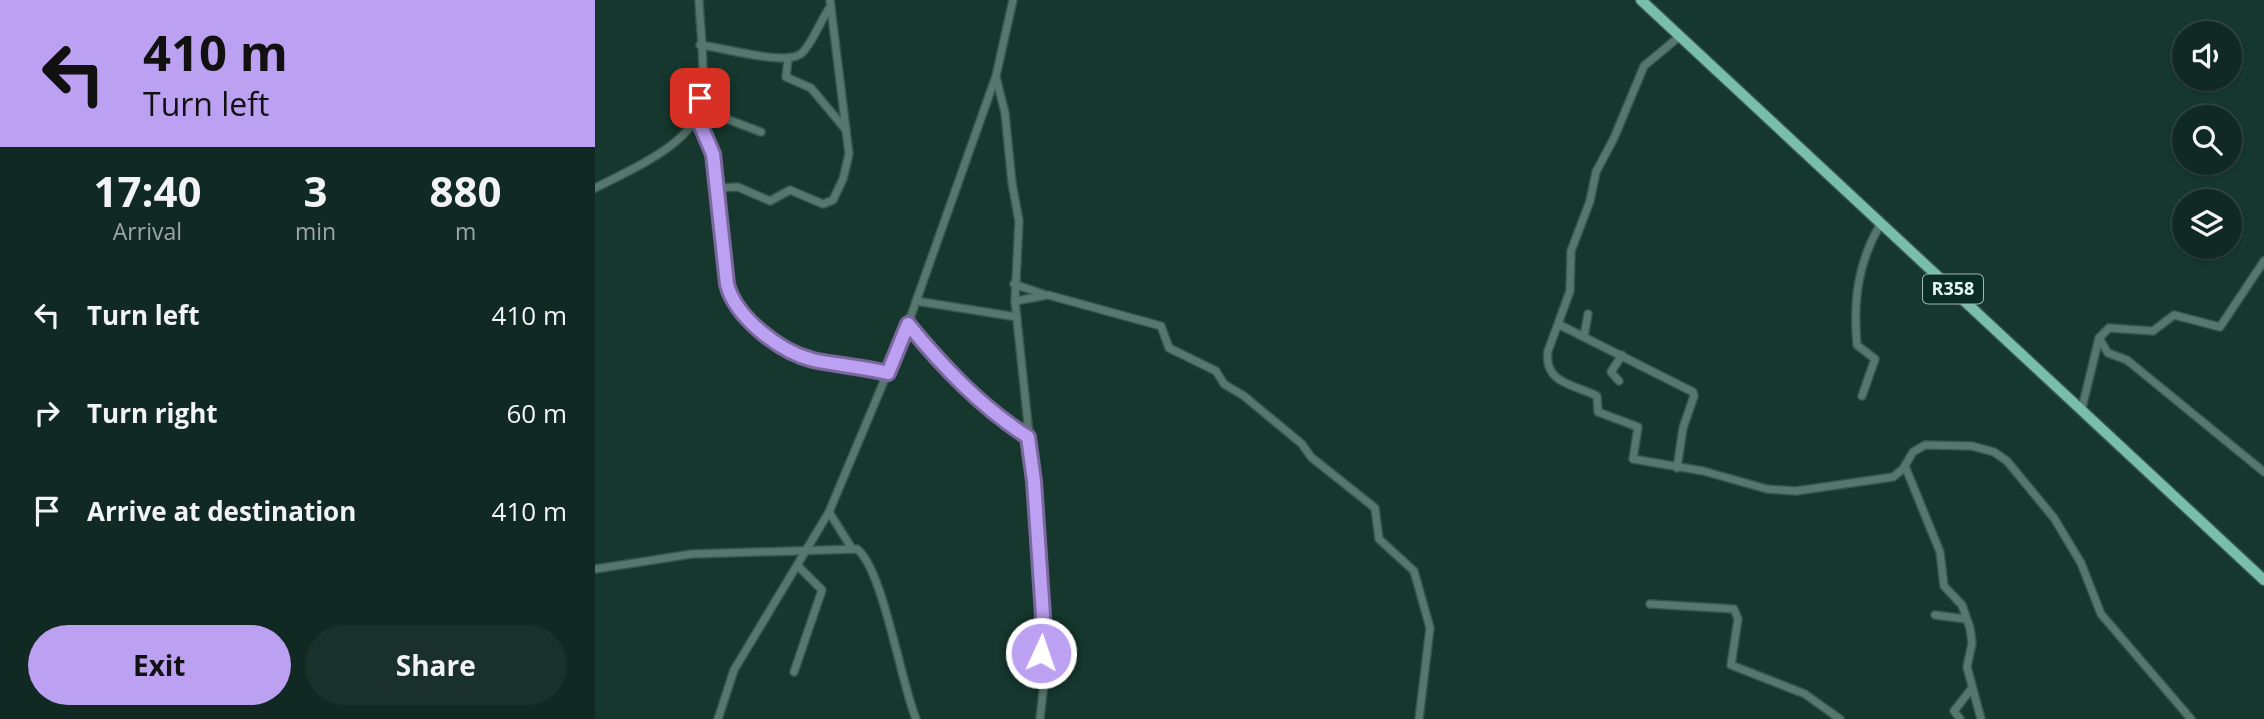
<!DOCTYPE html>
<style>
:root{--surface:#102922;--page:#19312a;--text:#f1f3f6;--muted:#9ca6a5;--line:#304540;--accent:#bca0f2}
body{margin:0;font-family:"Open Sans",sans-serif;background:var(--page);color:var(--text);height:100vh;display:flex;flex-direction:column;font-size:26px;white-space:nowrap}
*{box-sizing:border-box;margin:0}
p{font-size:23px;color:var(--muted)}
.icon{flex:none;width:38px;height:38px;fill:none;stroke:currentColor;stroke-width:2;stroke-linecap:round;stroke-linejoin:round}
.map{position:relative;flex:1;overflow:hidden}
.panel{display:flex;flex-direction:column;background:var(--surface);width:595px}
.panel>*{flex:none}
.top-card{background:#bca0f2;color:#111;overflow:hidden}
.buttons{position:absolute;left:1577px;top:21px;display:grid;gap:14px}
.buttons a{display:grid;place-items:center;width:70px;height:70px;border-radius:50%;background:var(--surface);box-shadow:0 2px 5px #0004,0 0 0 2px var(--line);font-size:35px}
.pin{position:absolute;display:grid;place-items:center;width:60px;height:60px;color:#fff;margin:-30px;border-radius:14px;box-shadow:0 4px 10px #0006}
.me{position:absolute;width:77px;margin:-38px;rotate:3deg;stroke-linejoin:round;filter:drop-shadow(0 0 5px #0008)}
.turn{display:flex;align-items:center;gap:24px;height:147px;padding:0 28px;font-size:32px}
.turn .icon{width:91px;height:91px;stroke-width:2.5}
.turn b{display:block;font-size:49px;line-height:60px}
.eta{display:flex;justify-content:space-evenly;align-items:center;height:119px;text-align:center}
.eta b{font-size:42px;font-weight:700;line-height:49px}
.cta{display:flex;gap:14px;margin-top:auto;padding:14px 28px}
.cta a{flex:1;height:80px;border-radius:42px;background:var(--accent);color:#111;font-size:28px;font-weight:700;line-height:80px;text-align:center}
.cta a+a{background:var(--page);color:var(--text)}
ul{padding:0;list-style:none}
li{display:flex;align-items:center;gap:21px;height:98px;padding:0 28px}
li div{flex:1}
li b{display:block;font-size:26px}
li em{font-style:normal}
main{display:flex;flex:1;min-height:0}
.map>svg:first-child{display:block}
</style>
<main>
<section class="panel">
<div class="top-card">
<div class="turn"><svg class="icon" aria-label="left" viewBox="0 0 24 24"><path d="M17 20v-9H6M10 6l-5 5 5 5"/></svg><div><b>410 m</b>Turn left</div></div>
</div>
<div class="eta">
<div><b>17:40</b><p>Arrival</p></div>
<div><b>3</b><p>min</p></div>
<div><b>880</b><p>m</p></div>
</div>
<ul>
<li><svg class="icon" aria-label="left" viewBox="0 0 24 24"><path d="M17 20v-9H6M10 6l-5 5 5 5"/></svg><div><b>Turn left</b></div><em>410 m</em></li>
<li><svg class="icon" aria-label="right" viewBox="0 0 24 24"><path d="M7 20v-9h11M14 6l5 5-5 5"/></svg><div><b>Turn right</b></div><em>60 m</em></li>
<li><svg class="icon" aria-label="arrive" viewBox="0 0 24 24"><path d="M6 21V4h12l-3 4 3 4H6"/></svg><div><b>Arrive at destination</b></div><em>410 m</em></li>
</ul>
<div class="cta"><a>Exit</a><a>Share</a></div>
</section>
<div class="map">
<svg width="1669" height="719" viewBox="0 0 1669 719">
<rect width="100%" height="100%" fill="#15372e"/>
<g fill="none" stroke-linecap="round" stroke-linejoin="round">
<defs>
<g id="minor">
<path d="M 1085,36 L 1049,66 L 1019,138 L 1001,172 L 995,201 L 976,251 L 975,291 L 953,351 C 948,384 981,385 1002,396 L 1003,412 L 1043,427 L 1038,459 L 1108,471 L 1172,489 L 1201,491 L 1298,477 L 1308,469 L 1318,452 L 1330,445 L 1377,446 L 1399,452 L 1412,461 L 1459,518 L 1486,563 L 1506,614 L 1596,719"/>
<path d="M 105,45 C 127,47 192,67 207,53 C 219,41 225,20 236,6"/>
<polyline points="193,59 191,77 216,88 251,130"/>
<polyline points="401,77 410,113 417,183 424,221 420,301 439,481 448,615 446,655 450,673 445,719"/>
<polyline points="103,112 129,118 166,132"/>
<polyline points="102,117 118,154 129,267 139,304 169,332 210,357 293,373"/>
<path d="M 0,188 C 30,173 85,149 101,118 C 114,93 105,29 104,0"/>
<polyline points="122,188 143,187 175,201 195,190 228,204 238,200 248,179 254,154 235,0"/>
<polyline points="419,284 448,294"/>
<polyline points="321,301 422,317"/>
<polyline points="420,301 453,295 566,326 574,348 621,371 629,384 649,396 707,444 716,457 780,508 784,539 819,571 835,628 824,719"/>
<path d="M 313,324 C 348,367 386,407 433,437"/>
<polyline points="965,325 1098,392 1099,396 1088,428 1082,468"/>
<polyline points="989,336 993,314"/>
<polyline points="1504,338 1513,353 1532,360 1669,472"/>
<polyline points="1024,381 1016,372 1027,355"/>
<path d="M 1267,396 L 1280,359 L 1262,345 C 1258,300 1263,262 1286,223"/>
<polyline points="1487,408 1504,338 1514,328 1558,331 1579,315 1625,327 1669,261"/>
<polyline points="1310,466 1345,552 1349,586 1367,605 1375,628 1377,643 1372,667 1386,719"/>
<polyline points="234,512 256,547"/>
<path d="M 0,569 L 97,554 L 262,549 C 288,569 306,683 321,719"/>
<polyline points="1055,604 1139,609 1143,619 1136,665 1210,694 1245,719"/>
<polyline points="1340,615 1371,619"/>
<polyline points="199,672 227,590 203,566"/>
<polyline points="123,719 139,670 234,512 313,324 401,76 418,0"/>
<polyline points="1365,719 1359,711 1377,688"/>
</g>
<polyline id="primary" points="1046,0 1669,580"/>
</defs>
<use href="#minor" stroke="#36554d" stroke-width="10"/>
<use href="#primary" stroke="#36554d" stroke-width="13"/>
<use href="#minor" stroke="#57776e" stroke-width="7"/>
<use href="#primary" stroke="#79beaa" stroke-width="10"/>
</g>
<g fill="none" stroke-linecap="round" stroke-linejoin="round">
<defs>
<path id="route" d="M 105,98 L 102,117 L 118,154 L 132,284 C 140,317 185,352 218,360 C 242,365 268,367 293,373 L 313,324 C 348,367 386,407 433,437 L 439,481 L 448,615 L 446,653"/>
</defs>
<use href="#route" stroke="#7a689d" stroke-width="18"/>
<use href="#route" stroke="#bca0f2" stroke-width="12"/>
</g>
<g text-anchor="middle" stroke-width="7" stroke-linejoin="round" paint-order="stroke">
<rect fill="#0a2d25" stroke="#a1b9b2" stroke-width="2" x="1328" y="274.5" width="60" height="29" rx="5"/>
<g font-size="18" font-weight="bold" fill="#e2f5ef">
<text x="1358" y="295">R358</text>
</g>
</g>
</svg>
<div class="buttons">
<a><svg class="icon" aria-label="sound" viewBox="0 0 24 24"><path d="M4 9h4l5-4v14l-5-4H4zM17 9q2 3 0 6"/></svg></a>
<a><svg class="icon" aria-label="search" viewBox="0 0 24 24"><circle cx="10" cy="10" r="6"/><path d="M15 15l6 6"/></svg></a>
<a><svg class="icon" aria-label="layers" viewBox="0 0 24 24"><path d="M12 4l9 5-9 5-9-5zM3 14l9 5 9-5"/></svg></a>
</div>
<div class="pin" style="left:105px;top:98px;background:#d93025"><svg class="icon" aria-label="arrive" viewBox="0 0 24 24"><path d="M6 21V4h12l-3 4 3 4H6"/></svg></div>
<svg class="me" style="left:446px;top:653px" viewBox="-20 -20 40 40"><circle r="17" fill="#bca0f2" stroke="#fff" stroke-width="3"/><path d="M0-11L8 9 0 5-8 9z" fill="#fff"/></svg>
</div>
</main>
